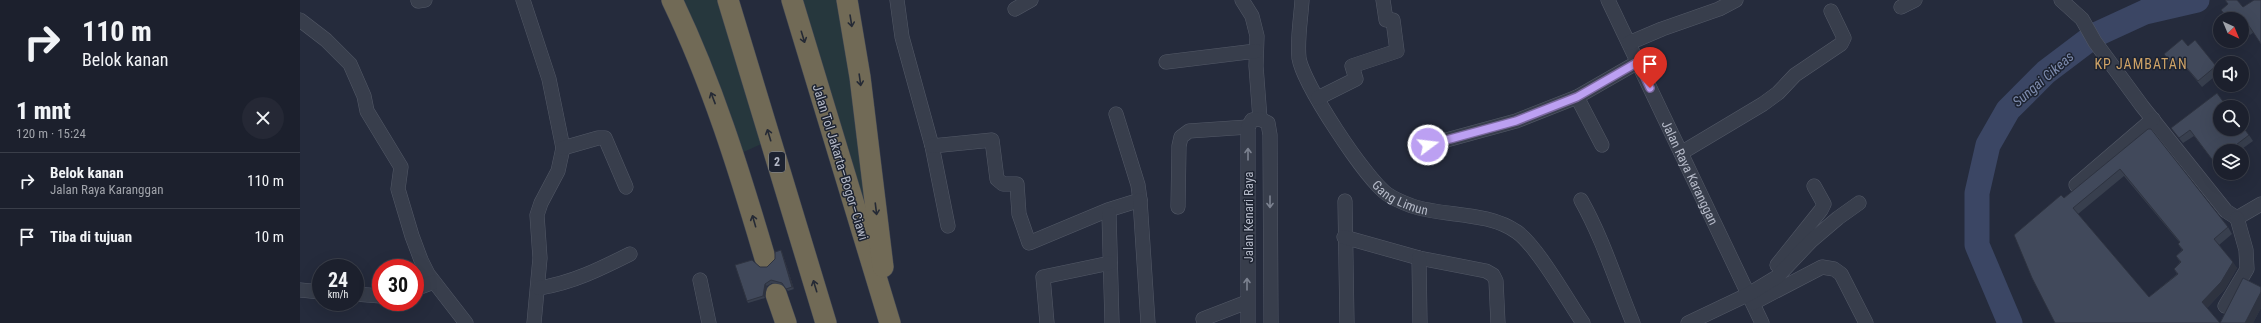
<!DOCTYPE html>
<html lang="id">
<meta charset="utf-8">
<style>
:root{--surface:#1c202d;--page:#252835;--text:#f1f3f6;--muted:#a0a3aa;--line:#3a3e49}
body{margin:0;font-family:"Roboto Condensed",sans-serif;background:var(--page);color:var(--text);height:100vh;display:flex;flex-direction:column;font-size:15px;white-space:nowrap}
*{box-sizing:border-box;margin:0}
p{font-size:13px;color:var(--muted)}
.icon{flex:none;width:22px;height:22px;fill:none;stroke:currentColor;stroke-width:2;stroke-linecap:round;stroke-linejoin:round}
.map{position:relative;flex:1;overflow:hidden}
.drawer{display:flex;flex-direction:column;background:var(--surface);width:300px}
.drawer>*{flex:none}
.top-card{background:#1c202d;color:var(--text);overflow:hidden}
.needle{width:26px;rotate:136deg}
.buttons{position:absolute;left:1913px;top:12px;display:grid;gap:8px}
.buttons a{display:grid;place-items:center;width:36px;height:36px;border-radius:50%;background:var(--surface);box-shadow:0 4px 16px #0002,0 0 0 1px var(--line);font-size:20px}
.speed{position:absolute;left:12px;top:259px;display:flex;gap:8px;font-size:20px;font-weight:700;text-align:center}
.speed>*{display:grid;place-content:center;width:52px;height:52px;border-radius:50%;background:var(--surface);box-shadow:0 4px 16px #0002,0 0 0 1px var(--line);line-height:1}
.speed small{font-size:10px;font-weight:400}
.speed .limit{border:6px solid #d22;background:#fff;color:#111}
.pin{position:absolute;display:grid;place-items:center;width:34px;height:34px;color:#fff;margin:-41px -17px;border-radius:50% 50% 50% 0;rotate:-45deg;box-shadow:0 0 4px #0007}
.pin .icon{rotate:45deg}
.me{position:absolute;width:44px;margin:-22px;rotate:75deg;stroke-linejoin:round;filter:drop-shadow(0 0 3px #0008)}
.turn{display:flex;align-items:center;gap:14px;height:84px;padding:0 16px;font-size:18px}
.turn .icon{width:52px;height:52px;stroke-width:2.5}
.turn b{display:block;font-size:28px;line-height:34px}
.round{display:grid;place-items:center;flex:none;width:42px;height:42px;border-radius:21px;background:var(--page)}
.summary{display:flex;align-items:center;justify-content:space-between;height:68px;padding:0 16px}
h1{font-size:24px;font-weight:800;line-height:30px}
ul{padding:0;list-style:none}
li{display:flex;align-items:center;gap:12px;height:56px;padding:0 16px;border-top:1px solid var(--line)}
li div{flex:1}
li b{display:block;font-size:15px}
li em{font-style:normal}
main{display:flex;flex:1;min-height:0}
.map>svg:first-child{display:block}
</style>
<main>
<section class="drawer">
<div class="top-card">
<div class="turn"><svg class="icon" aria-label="right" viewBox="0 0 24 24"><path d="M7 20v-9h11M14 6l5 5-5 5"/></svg><div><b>110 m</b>Belok kanan</div></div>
</div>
<div class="summary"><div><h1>1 mnt</h1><p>120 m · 15:24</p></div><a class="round"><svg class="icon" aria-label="close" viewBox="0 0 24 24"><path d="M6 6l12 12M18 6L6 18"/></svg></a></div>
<ul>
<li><svg class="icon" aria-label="right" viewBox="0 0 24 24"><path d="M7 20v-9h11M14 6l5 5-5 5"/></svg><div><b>Belok kanan</b><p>Jalan Raya Karanggan</p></div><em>110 m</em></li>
<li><svg class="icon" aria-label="arrive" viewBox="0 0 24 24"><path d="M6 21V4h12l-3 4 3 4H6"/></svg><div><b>Tiba di tujuan</b></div><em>10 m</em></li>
</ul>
</section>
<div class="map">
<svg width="1961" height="323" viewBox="0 0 1961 323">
<rect width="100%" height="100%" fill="#252b3c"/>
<g fill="#26373d">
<polygon points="372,0 428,0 470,140 435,156"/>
<polygon points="492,0 547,0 590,323"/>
</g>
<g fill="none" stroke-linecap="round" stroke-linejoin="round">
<polyline stroke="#3b4664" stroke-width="25" points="1710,323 1677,245 1677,193 1688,145 1708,110 1746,72 1795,35 1845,12 1897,0"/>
<defs>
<g id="minor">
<polyline points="223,0 249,79 263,148 258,171 241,203 237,215 240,258 234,323"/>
<polyline points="597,0 602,37 632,146 648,226"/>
<polyline points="942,0 952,16 957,36 956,66 960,119"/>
<path id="s1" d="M 1002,0 C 1001,18 997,39 999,58 C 1003,84 1065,178 1087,194 C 1094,199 1104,203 1112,206 C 1145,217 1187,211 1217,232 C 1237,246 1268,301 1283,323"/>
<path id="s2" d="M 1308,0 L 1462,323"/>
<polyline points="1761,0 1782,19 1795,42 1842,106 1926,211 1937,218 1961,204"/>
<polyline points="118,1 125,0"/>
<polyline points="1601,7 1615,0"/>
<polyline points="715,9 731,0"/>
<polyline points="0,20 26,40 50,64 64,96 67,111 101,167 98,189 112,236 121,260 128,274 166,323"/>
<polyline points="1329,43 1362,29 1419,9 1436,0"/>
<polyline points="866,62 956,51"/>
<polyline points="1277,97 1302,145"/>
<polyline points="1018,98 1056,79 1052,66 1097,51 1093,20 1086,20 1083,0"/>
<polyline points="1128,145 1216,121 1277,97 1338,62"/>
<polyline points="632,146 692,140 697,179 703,184 717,184 719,214 729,243 808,210 840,200 838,185 816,114"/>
<polyline points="263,148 298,138 305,138 326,187"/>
<polyline points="1381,153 1463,104 1478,93 1495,75 1541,44 1544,38 1531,11"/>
<polyline points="1776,185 1853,119"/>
<polyline points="840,200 848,323"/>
<path d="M 1281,200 C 1303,239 1316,282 1333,323"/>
<polyline points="1045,201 1047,323"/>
<polyline points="878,207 879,146 881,137 889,131 948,127"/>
<polyline points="809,214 812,323"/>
<polyline points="1044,237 1119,258 1186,271 1193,275 1196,281 1198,323"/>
<polyline points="1119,258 1120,323"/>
<polyline points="1477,265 1521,210 1524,204 1514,186"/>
<polyline points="400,280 409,323"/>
<path d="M 239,288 C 272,283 300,269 330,254"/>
<polyline points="115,289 134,282"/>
<polyline points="0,290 21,292"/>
<polyline points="55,294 81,296"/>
<polyline points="1453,303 1522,267 1534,269 1541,274 1566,323"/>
<polyline points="1925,306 1947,269 1946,250 1937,218"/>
<polyline points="903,319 947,302"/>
<polyline points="747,323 743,277 810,263"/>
<polyline points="948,323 948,127 952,120 960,119 968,123 970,135 971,323"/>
<polyline points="1388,323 1449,294 1477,277 1511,241 1538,218 1559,203"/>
</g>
<g id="highway">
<path d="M 372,0 C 412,83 439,170 465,258"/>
<polyline points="428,0 526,323"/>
<polyline points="492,0 590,323"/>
<polyline points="547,0 560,77 583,267"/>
<polyline points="476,294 486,323"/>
</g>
</defs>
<use href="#minor" stroke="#535967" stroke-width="15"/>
<use href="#highway" stroke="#404654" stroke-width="22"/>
<use href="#minor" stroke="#383e4c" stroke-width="14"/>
<use href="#highway" stroke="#716a56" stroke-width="21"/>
</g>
<g fill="#383f4e" fill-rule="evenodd">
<polygon points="1943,7 1954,32 1950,35 1942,23 1942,19 1928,19 1921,10"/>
<polygon points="1888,46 1916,66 1920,71 1920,72 1902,87 1883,64 1876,70 1864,54"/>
<polygon points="1871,128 1949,135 1953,141 1939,151 1920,151 1920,166 1918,167 1894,136 1883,143"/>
<path d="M 1848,129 L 1928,227 L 1932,234 L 1919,245 L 1937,268 L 1925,289 L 1907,308 L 1920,323 L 1961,287 L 1961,308 L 1953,323 L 1755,323 L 1764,198 ZM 1824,176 L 1880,243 L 1878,244 L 1882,250 L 1876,256 L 1880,262 L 1874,269 L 1877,274 L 1849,297 L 1778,214 Z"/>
<polygon points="482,252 494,289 488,291 483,285 472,283 467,286 465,298 448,303 447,301 460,267 467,267"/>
</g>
<g fill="#2e3340">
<polygon points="481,250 482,252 494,289 492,287"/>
<polygon points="1933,262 1937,268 1925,289 1907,308 1902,302"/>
<polygon points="465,284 467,286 465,298 463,296"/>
<polygon points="1961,292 1961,308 1953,323 1945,323"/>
</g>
<g fill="#41495b" stroke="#2e3340" fill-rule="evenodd">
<polygon points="1925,0 1937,0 1943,7 1954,0 1961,0 1961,44 1949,26 1946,28 1942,23 1942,19 1939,19 1935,13 1928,18 1921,10 1928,4"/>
<polygon points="1882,39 1888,46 1895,40 1916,66 1898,81 1879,59 1872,65 1864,54"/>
<polygon points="1917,93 1927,107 1920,107 1920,129 1942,129 1942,126 1949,135 1928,151 1920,151 1920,157 1914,162 1890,130 1879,138 1871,128"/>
<path d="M 1848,129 L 1851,129 L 1928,227 L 1914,239 L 1933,262 L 1921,282 L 1902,302 L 1920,323 L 1943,278 L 1961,287 L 1961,292 L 1945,323 L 1755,323 L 1732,278 L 1714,235 L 1761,195 L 1764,198 ZM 1820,169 L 1880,242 L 1878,244 L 1883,250 L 1876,256 L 1881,262 L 1874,269 L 1878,274 L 1849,297 L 1773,208 Z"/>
<polygon points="481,250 492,287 486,289 482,283 471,280 465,284 463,296 447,301 435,265 452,260 460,267 467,267 475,259 475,252"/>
</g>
<defs><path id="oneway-shaft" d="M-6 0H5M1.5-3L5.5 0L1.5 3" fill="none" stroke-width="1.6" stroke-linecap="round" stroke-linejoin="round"/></defs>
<g stroke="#252a35">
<use href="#oneway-shaft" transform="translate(551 21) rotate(81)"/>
<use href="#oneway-shaft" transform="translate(503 37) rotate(73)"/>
<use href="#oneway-shaft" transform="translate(560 80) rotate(82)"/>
<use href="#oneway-shaft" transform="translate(413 98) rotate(-111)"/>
<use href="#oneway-shaft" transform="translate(469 135) rotate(-107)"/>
<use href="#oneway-shaft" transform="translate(576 209) rotate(83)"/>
<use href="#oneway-shaft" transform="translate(454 221) rotate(-106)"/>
<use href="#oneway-shaft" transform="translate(515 286) rotate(-107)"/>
</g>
<g stroke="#7c8290">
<use href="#oneway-shaft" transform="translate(948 154) rotate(-90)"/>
<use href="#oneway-shaft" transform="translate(970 202) rotate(90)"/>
<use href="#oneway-shaft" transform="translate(947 284) rotate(-90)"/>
</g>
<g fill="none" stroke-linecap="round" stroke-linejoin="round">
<defs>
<polyline id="route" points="1128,145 1216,121 1277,97 1338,62 1350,88"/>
</defs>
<use href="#route" stroke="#7a689d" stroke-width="10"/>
<use href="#route" stroke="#bca0f2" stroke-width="7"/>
</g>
<g text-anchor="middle" stroke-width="3" stroke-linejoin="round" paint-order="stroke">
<rect fill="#1d2331" stroke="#878c9a" stroke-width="1" x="469" y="152" width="16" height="20" rx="3"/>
<g font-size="12" font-weight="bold" fill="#b4b9c7">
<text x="477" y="166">2</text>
</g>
<g font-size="13" fill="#b4b9c7" stroke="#1d2331">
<text transform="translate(541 162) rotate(73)" y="5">Jalan Tol Jakarta–Bogor–Ciawi</text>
<text dy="5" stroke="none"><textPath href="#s2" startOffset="191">Jalan Raya Karanggan</textPath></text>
<text dy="5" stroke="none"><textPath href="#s1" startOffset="235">Gang Limun</textPath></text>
<text transform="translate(948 217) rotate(-90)" y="5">Jalan Kenari Raya</text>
</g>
<g font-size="14" letter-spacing="1" fill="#cfa367" stroke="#1d2331">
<text x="1841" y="69">KP JAMBATAN</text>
</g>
<g font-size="14" font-style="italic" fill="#7d8bad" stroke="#1d2331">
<text transform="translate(1743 79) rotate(-41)" y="5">Sungai Cikeas</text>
</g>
</g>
</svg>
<div class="buttons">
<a><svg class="needle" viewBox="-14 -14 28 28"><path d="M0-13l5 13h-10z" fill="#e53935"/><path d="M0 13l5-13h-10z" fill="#a0a3aa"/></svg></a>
<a><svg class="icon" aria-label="sound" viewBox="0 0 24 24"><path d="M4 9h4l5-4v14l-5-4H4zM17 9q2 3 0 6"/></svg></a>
<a><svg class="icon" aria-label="search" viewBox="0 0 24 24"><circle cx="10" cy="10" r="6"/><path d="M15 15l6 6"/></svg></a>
<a><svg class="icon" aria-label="layers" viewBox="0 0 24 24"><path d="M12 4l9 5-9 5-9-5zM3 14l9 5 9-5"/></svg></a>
</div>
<div class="speed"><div>24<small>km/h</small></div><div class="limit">30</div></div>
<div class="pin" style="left:1350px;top:88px;background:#d93025"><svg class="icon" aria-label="arrive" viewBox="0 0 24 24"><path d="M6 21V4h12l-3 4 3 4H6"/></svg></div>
<svg class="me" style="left:1128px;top:145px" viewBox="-20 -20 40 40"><circle r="17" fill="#bca0f2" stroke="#fff" stroke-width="3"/><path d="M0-11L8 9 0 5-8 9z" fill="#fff"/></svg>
</div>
</main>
